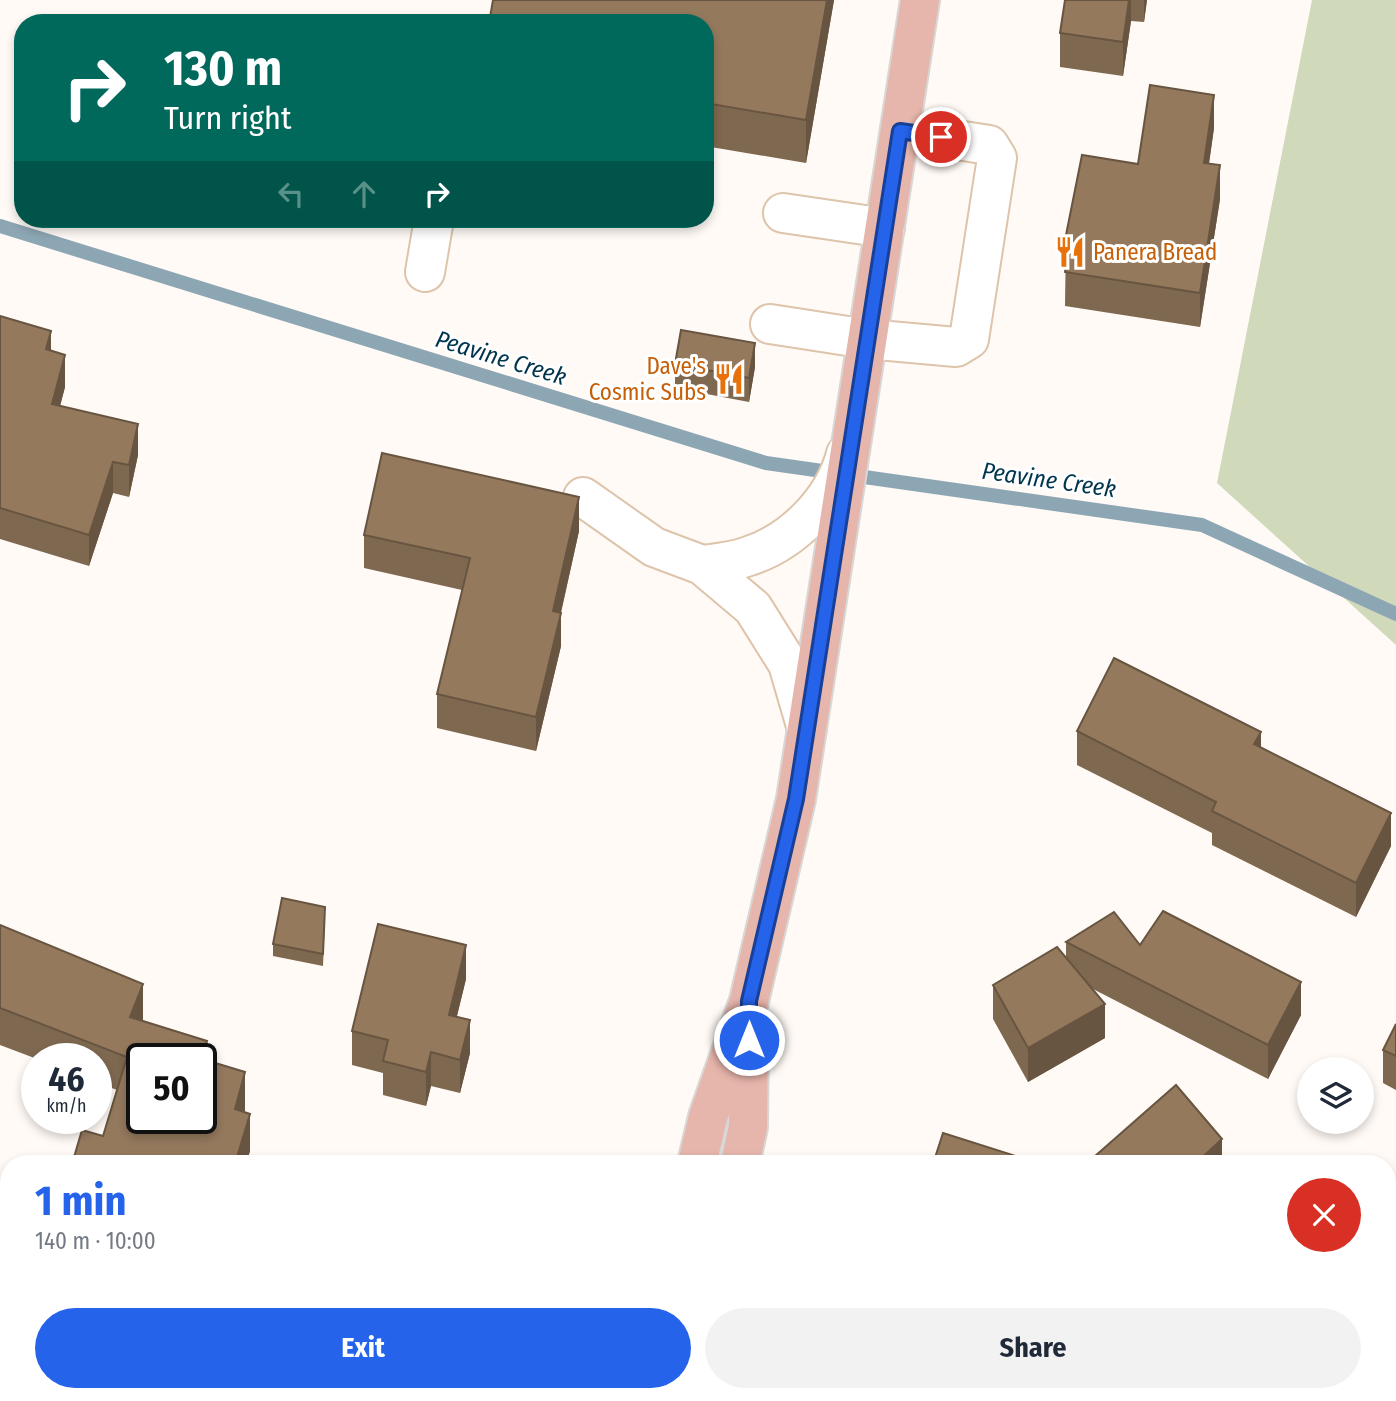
<!DOCTYPE html>
<meta charset="utf-8">
<style>
:root{--surface:#fff;--page:#f2f2f3;--text:#1f2937;--muted:#747a83;--accent:#2563eb}
body{margin:0;font-family:"Fira Sans Condensed",sans-serif;background:var(--page);color:var(--text);height:100vh;display:flex;flex-direction:column;font-size:26px;white-space:nowrap}
*{box-sizing:border-box;margin:0}
p{font-size:23px;color:var(--muted)}
.icon{flex:none;width:38px;height:38px;fill:none;stroke:currentColor;stroke-width:2;stroke-linecap:round;stroke-linejoin:round}
.map{position:relative;flex:1;overflow:hidden}
.drawer{position:absolute;left:0px;top:1155px;width:1396px;height:247px;display:flex;flex-direction:column;background:var(--surface);border-radius:28px 28px 0 0;box-shadow:0 4px 10px #0003}
.drawer>*{flex:none}
.hud{position:absolute;left:14px;top:14px;width:700px;height:214px;border-radius:28px;box-shadow:0 4px 10px #0003;background:#00695c;color:#fff;overflow:hidden}
.fabs{position:absolute;left:1297px;top:1057px;display:grid;gap:14px}
.fabs a{display:grid;place-items:center;width:77px;height:77px;border-radius:50%;background:var(--surface);box-shadow:0 4px 10px #0003;font-size:35px}
.speed{position:absolute;left:21px;top:1043px;display:flex;gap:14px;font-size:35px;font-weight:700;text-align:center}
.speed>*{display:grid;place-content:center;width:91px;height:91px;border-radius:50%;background:var(--surface);box-shadow:0 4px 10px #0003;line-height:1}
.speed small{font-size:18px;font-weight:400}
.speed .limit{border:4px solid #111;border-radius:10px;background:#fff;color:#111}
.pin{position:absolute;display:grid;place-items:center;width:60px;height:60px;color:#fff;margin:-30px;border:4px solid #fff;border-radius:50%;box-shadow:0 2px 7px #0007}
.me{position:absolute;width:77px;margin:-38px;rotate:0deg;stroke-linejoin:round;filter:drop-shadow(0 0 5px #0008)}
.turn{display:flex;align-items:center;gap:24px;height:147px;padding:0 35px;font-size:32px}
.turn .icon{width:91px;height:91px;stroke-width:2.5}
.turn b{display:block;font-size:49px;line-height:60px}
.lanes{display:flex;align-items:center;height:66px;padding:0 35px;background:#0003;justify-content:center;gap:35px;direction:ltr}
.lanes .off{opacity:.35}
.round{display:grid;place-items:center;flex:none;width:74px;height:74px;border-radius:37px;background:var(--page)}
.overview{display:flex;align-items:center;justify-content:space-between;height:119px;padding:0 35px}
h1{font-size:42px;font-weight:700;line-height:52px;color:var(--accent)}
.primary-button{display:flex;gap:14px;margin-top:auto;padding:14px 35px}
.primary-button a{flex:1;height:80px;border-radius:42px;background:var(--accent);color:#fff;font-size:28px;font-weight:700;line-height:80px;text-align:center}
.primary-button a+a{background:var(--page);color:var(--text)}
.map>svg:first-child{display:block}
</style>
<div class="map">
<svg width="1396" height="1401" viewBox="0 0 1396 1401">
<rect width="100%" height="100%" fill="#fffaf5"/>
<polygon fill="#d0daba" points="1312,0 1396,0 1396,645 1217,483"/>
<g fill="none" stroke-linecap="round" stroke-linejoin="round">
<polyline stroke="#8da6b4" stroke-width="14" points="0,226 766,463 1202,525 1396,614"/>
<defs>
<g id="minor">
<polyline points="783,213 885,228"/>
<polyline points="425,272 434,219"/>
<polyline points="770,324 867,339 956,347 969,339 997,158 989,145 900,131"/>
<polyline points="583,497 654,547 702,565 753,608 788,664 807,729"/>
<path d="M 702,565 C 716,563 732,562 746,557 C 792,543 834,501 846,454"/>
<polyline points="1388,1315 1396,1308"/>
<polyline points="111,1401 114,1393"/>
<polyline points="320,1401 326,1393"/>
<polyline points="1281,1401 1291,1393"/>
</g>
<g id="major">
<polyline points="697,1164 708,1117 749,1001 796,799 920,0"/>
<polyline points="740,1164 748,1127 749,1030"/>
<polyline points="674,1393 675,1401"/>
<polyline points="528,1401 530,1393"/>
</g>
</defs>
<use href="#minor" stroke="#ddc4ab" stroke-width="42"/>
<use href="#major" stroke="#d8d7d5" stroke-width="42"/>
<use href="#minor" stroke="#fff" stroke-width="38"/>
<use href="#major" stroke="#e6b5ab" stroke-width="38"/>
</g>
<g fill="#7f6850">
<polygon points="493,0 834,0 806,163 705,146 705,23"/>
<polygon points="1065,0 1147,0 1144,22 1131,21 1123,76 1060,67 1060,33"/>
<polygon points="1214,128 1209,164 1220,199 1200,327 1065,306 1066,235 1138,164"/>
<polygon points="0,316 51,351 65,387 60,406 138,455 129,497 113,493 89,566 0,539"/>
<polygon points="675,364 755,367 749,402 675,388"/>
<polygon points="579,531 561,613 561,646 536,751 437,728 437,694 462,590 364,568 364,535"/>
<polygon points="1077,731 1261,747 1391,846 1356,917 1212,845 1212,833 1077,765"/>
<polygon points="325,919 323,966 273,956 273,944"/>
<polygon points="0,925 143,1021 207,1061 245,1110 244,1112 250,1151 246,1164 72,1164 103,1136 117,1090 96,1082 96,1059 37,1059 0,1045"/>
<polygon points="1066,942 1140,945 1301,1015 1268,1079 1093,989 1105,1038 1028,1082 993,1019 993,985 1066,958"/>
<polygon points="466,979 457,1016 470,1053 460,1093 431,1086 426,1106 383,1095 383,1073 352,1065 352,1031"/>
<polygon points="1396,1024 1396,1090 1383,1083 1383,1050"/>
<polygon points="0,1200 9,1204 9,1321 0,1317"/>
</g>
<g fill="#685541">
<polygon points="827,0 834,0 806,163 806,120"/>
<polygon points="1129,0 1131,0 1131,21 1123,76 1123,42"/>
<polygon points="1144,0 1147,0 1144,22"/>
<polygon points="1214,95 1214,128 1204,197 1204,163"/>
<polygon points="1220,165 1220,199 1200,327 1200,293"/>
<polygon points="51,331 51,363 46,349"/>
<polygon points="755,343 755,367 749,402 749,378"/>
<polygon points="65,355 65,387 52,436 52,404"/>
<polygon points="138,424 138,455 129,497 129,465"/>
<polygon points="113,462 113,493 89,566 89,535"/>
<polygon points="579,497 579,531 555,638 561,613 561,646 536,751 536,717 553,611"/>
<polygon points="1261,732 1261,765 1254,744"/>
<polygon points="1391,813 1391,846 1356,917 1356,883"/>
<polygon points="466,945 466,979 449,1048 449,1015"/>
<polygon points="1301,982 1301,1015 1268,1079 1268,1045"/>
<polygon points="143,984 143,1021 130,1017"/>
<polygon points="1105,1004 1105,1038 1028,1082 1028,1048"/>
<polygon points="470,1020 470,1053 460,1093 460,1060"/>
<polygon points="207,1041 207,1079 202,1059"/>
<polygon points="431,1052 431,1086 426,1106 426,1072"/>
<polygon points="245,1072 245,1110 235,1147 235,1109"/>
<polygon points="250,1114 250,1151 246,1164 235,1164"/>
<polygon points="1222,1139 1222,1164 1195,1164"/>
<polygon points="1396,1221 1396,1263 1388,1270 1388,1227"/>
<polygon points="1188,1393 1245,1393 1235,1401 1180,1401 1180,1398"/>
</g>
<g fill="#94795d" stroke="#685541" stroke-width="2" fill-rule="evenodd">
<polygon points="493,0 827,0 806,120 705,103 705,23 489,23"/>
<polygon points="1065,0 1129,0 1123,42 1060,33"/>
<polygon points="1150,85 1214,95 1204,163 1220,165 1200,293 1065,272 1071,236 1066,235 1082,155 1138,164"/>
<polygon points="0,316 51,331 46,349 65,355 52,404 138,424 129,465 113,462 89,535 0,508"/>
<polygon points="681,330 755,343 749,378 675,364"/>
<polygon points="382,453 579,497 553,611 561,613 536,717 437,694 470,558 364,535"/>
<polygon points="1114,658 1261,732 1254,744 1391,813 1356,883 1212,811 1216,802 1077,731"/>
<polygon points="282,898 325,907 323,954 273,944"/>
<polygon points="1163,911 1301,982 1268,1045 1066,942 1114,912 1140,945"/>
<polygon points="378,924 466,945 449,1015 470,1020 460,1060 431,1052 426,1072 383,1061 388,1040 352,1031"/>
<path d="M 0,925 L 143,984 L 130,1017 L 207,1041 L 202,1059 L 245,1072 L 235,1109 L 250,1114 L 235,1164 L 215,1164 L 206,1161 L 205,1164 L 72,1164 L 82,1130 L 103,1136 L 127,1057 L 0,1008 ZM 142,1059 L 201,1059 L 201,1118 L 142,1118 Z"/>
<polygon points="1057,947 1105,1004 1028,1048 993,985"/>
<polygon points="1396,1024 1396,1056 1383,1050"/>
<polygon points="1176,1085 1222,1139 1195,1164 1086,1164"/>
<polygon points="943,1133 1041,1164 933,1164"/>
<polygon points="1358,1158 1362,1164 1350,1164"/>
<polygon points="1388,1198 1396,1209 1396,1221 1388,1227"/>
<polygon points="0,1200 9,1204 9,1284 0,1280"/>
<polygon points="1074,1393 1188,1393 1180,1398 1182,1401 1063,1401"/>
</g>
<g fill="none" stroke-linecap="round" stroke-linejoin="round">
<defs>
<polyline id="route" points="749,1040 749,1001 796,799 900,131 941,137"/>
</defs>
<use href="#route" stroke="#184099" stroke-width="18"/>
<use href="#route" stroke="#2563eb" stroke-width="12"/>
</g>
<defs>
<symbol id="restaurant-bare" viewBox="-9 -9 18 18"><path d="M-5-6h1v4h1v-4h1v4h1v-4h1v5L-1.5 .5V6h-2V.5L-5-1ZM5-6V6H3V1.5H1.5Q1.5-4 5-6Z" fill="#e8710a" stroke="#fff" stroke-width="2.5" paint-order="stroke"/></symbol>
</defs>
<g fill-rule="evenodd">
<use href="#restaurant-bare" x="1048" y="230" width="44" height="44"/>
<use href="#restaurant-bare" x="707" y="357" width="44" height="44"/>
</g>
<g text-anchor="middle" stroke-width="6" stroke-linejoin="round" paint-order="stroke">
<g font-size="23" fill="#c56008" stroke="#fff" text-anchor="start">
<text x="1093" y="260">Panera Bread</text>
<text x="706" y="374" text-anchor="end">Dave's<tspan x="706" dy="26">Cosmic Subs</tspan></text>
</g>
<g font-size="24" font-style="italic" fill="#01354e" stroke="#fff">
<text transform="translate(501 358) rotate(17)" y="8">Peavine Creek</text>
<text transform="translate(1049 480) rotate(8)" y="8">Peavine Creek</text>
</g>
</g>
</svg>
<div class="fabs">
<a><svg class="icon" aria-label="layers" viewBox="0 0 24 24"><path d="M12 4l9 5-9 5-9-5zM3 14l9 5 9-5"/></svg></a>
</div>
<div class="speed"><div>46<small>km/h</small></div><div class="limit">50</div></div>
<div class="pin" style="left:941px;top:137px;background:#d93025"><svg class="icon" aria-label="arrive" viewBox="0 0 24 24"><path d="M6 21V4h12l-3 4 3 4H6"/></svg></div>
<svg class="me" style="left:749px;top:1040px" viewBox="-20 -20 40 40"><circle r="17" fill="#2563eb" stroke="#fff" stroke-width="3"/><path d="M0-11L8 9 0 5-8 9z" fill="#fff"/></svg>
<div class="hud">
<div class="turn"><svg class="icon" aria-label="right" viewBox="0 0 24 24"><path d="M7 20v-9h11M14 6l5 5-5 5"/></svg><div><b>130 m</b>Turn right</div></div>
<div class="lanes"><svg class="icon off" aria-label="left" viewBox="0 0 24 24"><path d="M17 20v-9H6M10 6l-5 5 5 5"/></svg><svg class="icon off" aria-label="ahead" viewBox="0 0 24 24"><path d="M12 20V5M6 11l6-6 6 6"/></svg><svg class="icon" aria-label="right" viewBox="0 0 24 24"><path d="M7 20v-9h11M14 6l5 5-5 5"/></svg></div>
</div>
<section class="drawer">
<div class="overview"><div><h1>1 min</h1><p>140 m · 10:00</p></div><a class="round" style="background:#d93025;color:#fff"><svg class="icon" aria-label="close" viewBox="0 0 24 24"><path d="M6 6l12 12M18 6L6 18"/></svg></a></div>
<div class="primary-button"><a>Exit</a><a>Share</a></div>
</section>
</div>
